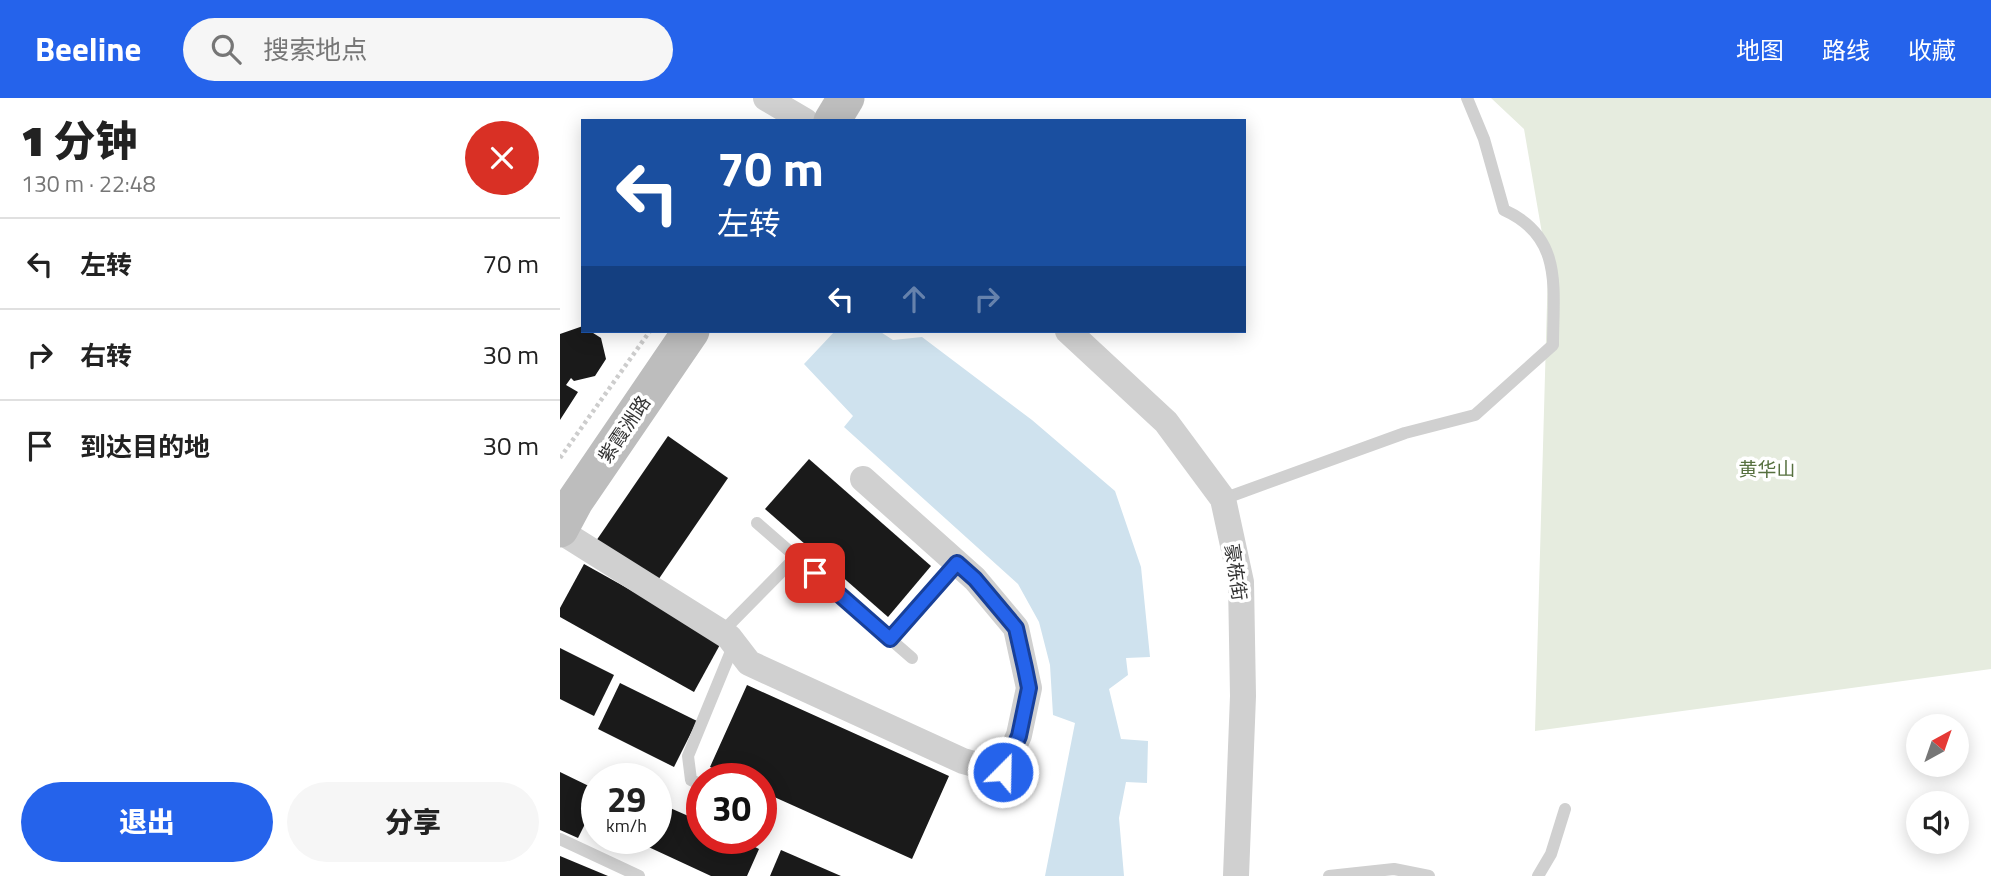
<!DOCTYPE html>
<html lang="zh">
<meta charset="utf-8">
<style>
:root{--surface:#fff;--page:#f6f6f6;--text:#222;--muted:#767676;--line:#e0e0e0;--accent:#2563eb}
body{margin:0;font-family:"Titillium Web","Noto Sans SC",sans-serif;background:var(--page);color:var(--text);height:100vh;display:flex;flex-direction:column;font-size:26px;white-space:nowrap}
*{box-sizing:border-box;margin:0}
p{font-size:23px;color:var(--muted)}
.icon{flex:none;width:38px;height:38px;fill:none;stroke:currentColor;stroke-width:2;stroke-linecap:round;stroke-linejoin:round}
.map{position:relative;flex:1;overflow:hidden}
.sheet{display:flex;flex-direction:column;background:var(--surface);width:560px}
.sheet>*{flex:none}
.guide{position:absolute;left:21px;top:21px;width:665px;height:214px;border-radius:0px;box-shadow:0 4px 18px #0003;background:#1a4fa0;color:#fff;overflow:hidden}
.needle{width:46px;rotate:40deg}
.fabs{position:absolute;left:1346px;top:616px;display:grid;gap:14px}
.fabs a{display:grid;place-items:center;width:63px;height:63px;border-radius:50%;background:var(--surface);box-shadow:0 4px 18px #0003;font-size:35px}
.speed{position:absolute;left:21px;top:665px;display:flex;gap:14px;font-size:35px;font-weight:700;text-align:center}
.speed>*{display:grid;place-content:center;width:91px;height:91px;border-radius:50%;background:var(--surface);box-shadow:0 4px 18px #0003;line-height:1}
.speed small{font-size:18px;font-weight:400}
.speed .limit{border:10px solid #d22;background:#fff;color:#111}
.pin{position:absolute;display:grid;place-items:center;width:60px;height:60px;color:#fff;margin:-30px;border-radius:14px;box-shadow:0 4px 10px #0006}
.me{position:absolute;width:77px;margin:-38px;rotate:23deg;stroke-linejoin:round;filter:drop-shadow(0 0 5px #0008)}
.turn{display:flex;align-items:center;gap:24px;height:147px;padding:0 21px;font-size:32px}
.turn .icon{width:91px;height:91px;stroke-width:2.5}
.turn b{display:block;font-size:49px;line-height:60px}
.lanes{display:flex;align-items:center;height:66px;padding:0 21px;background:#0003;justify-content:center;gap:35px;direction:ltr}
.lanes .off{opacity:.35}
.round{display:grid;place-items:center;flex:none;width:74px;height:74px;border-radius:37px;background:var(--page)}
.overview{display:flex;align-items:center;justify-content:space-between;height:119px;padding:0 21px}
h1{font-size:42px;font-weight:800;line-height:52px}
.primary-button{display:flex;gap:14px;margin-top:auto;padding:14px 21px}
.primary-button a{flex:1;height:80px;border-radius:42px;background:var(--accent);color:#fff;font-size:28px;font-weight:800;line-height:80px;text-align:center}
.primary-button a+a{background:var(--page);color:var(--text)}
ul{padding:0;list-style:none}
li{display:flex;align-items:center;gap:21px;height:91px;padding:0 21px;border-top:2px solid var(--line)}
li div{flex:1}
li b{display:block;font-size:26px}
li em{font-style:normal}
header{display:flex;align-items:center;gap:42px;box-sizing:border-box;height:98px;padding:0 35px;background:var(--accent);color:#fff}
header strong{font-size:33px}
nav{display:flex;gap:38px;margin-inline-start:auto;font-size:24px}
.search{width:490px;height:63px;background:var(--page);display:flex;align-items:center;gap:18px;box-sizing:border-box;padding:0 24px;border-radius:38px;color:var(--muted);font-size:26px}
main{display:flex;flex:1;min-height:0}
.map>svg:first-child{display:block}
</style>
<header>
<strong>Beeline</strong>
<div class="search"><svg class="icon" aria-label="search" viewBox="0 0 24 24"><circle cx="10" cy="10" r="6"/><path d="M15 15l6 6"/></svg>搜索地点</div>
<nav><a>地图</a><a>路线</a><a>收藏</a></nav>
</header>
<main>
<section class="sheet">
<div class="overview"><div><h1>1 分钟</h1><p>130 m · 22:48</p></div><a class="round" style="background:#d93025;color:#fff"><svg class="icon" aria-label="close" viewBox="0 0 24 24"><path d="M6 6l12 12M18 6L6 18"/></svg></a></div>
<ul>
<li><svg class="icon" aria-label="left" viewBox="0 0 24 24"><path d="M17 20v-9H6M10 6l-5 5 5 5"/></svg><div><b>左转</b></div><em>70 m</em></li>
<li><svg class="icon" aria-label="right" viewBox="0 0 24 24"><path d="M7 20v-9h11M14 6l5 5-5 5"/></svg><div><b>右转</b></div><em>30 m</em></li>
<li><svg class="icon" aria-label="arrive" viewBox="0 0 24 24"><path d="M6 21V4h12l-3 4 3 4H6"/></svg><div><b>到达目的地</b></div><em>30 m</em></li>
</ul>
<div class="primary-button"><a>退出</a><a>分享</a></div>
</section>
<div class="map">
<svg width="1431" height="778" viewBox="0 0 1431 778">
<rect width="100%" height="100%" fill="#fff"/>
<polygon fill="#e6ecdf" points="931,0 1431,0 1431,571 975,633 988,170 964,31"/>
<polygon fill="#cfe2ee" points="275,233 319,233 333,242 362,239 472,322 555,393 581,469 590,559 566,560 568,577 549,591 561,641 588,643 587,685 566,684 559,720 564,778 485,778 515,625 493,617 490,567 479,524 458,486 284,329 293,318 244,266"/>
<g fill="#1a1a1a">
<polygon points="23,228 23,233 30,233 41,240 46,261 35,278 14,283 11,280 6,287 18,294 0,322 0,236"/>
<polygon points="108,338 168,380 96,485 36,443"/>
<polygon points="249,361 371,468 328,519 205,411"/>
<polygon points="24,466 162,543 134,594 0,519 0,510"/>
<polygon points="0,550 54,577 34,618 0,601"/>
<polygon points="60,585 137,623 114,669 38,631"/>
<polygon points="187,587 389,678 352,761 201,693 201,681 175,681 150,669"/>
<polygon points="0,674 37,692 37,702 18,740 0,732"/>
<polygon points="101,706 142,724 142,740 177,740 199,751 187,778 151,778 82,746 85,740 96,740 96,715"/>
<polygon points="37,710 37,735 27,730"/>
<polygon points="48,740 80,740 74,753"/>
<polygon points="221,752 281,778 210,778"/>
<polygon points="0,758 48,778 0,778"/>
</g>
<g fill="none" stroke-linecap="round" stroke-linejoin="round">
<polyline stroke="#cdcdcd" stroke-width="4.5" stroke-dasharray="3.5 3.5" stroke-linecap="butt" points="0,360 90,233"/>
<g stroke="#d0d0d0" stroke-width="12">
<path d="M 663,401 L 845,335 L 915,317 L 993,247 C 993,191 1004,139 944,112 L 924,41 L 907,0"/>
<polyline points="197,425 352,560"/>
<polyline points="162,534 236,459"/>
<polyline points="330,541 397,465"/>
<polyline points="142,687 131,682 128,658 174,546"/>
<polyline points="201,715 204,716"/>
<polyline points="0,741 79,778"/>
<polyline points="769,778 834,771 869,778"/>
<polyline points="978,778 991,756 1005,711"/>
</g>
<g stroke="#d0d0d0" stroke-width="26">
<polyline points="206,0 245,23"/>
<polyline points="508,233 606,324 663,401 681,484 683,598 676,778"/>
<polyline points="0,433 169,539 189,565 403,663 443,674 459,637 469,590 456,530 415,481 303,381"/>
</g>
<g stroke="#bdbdbd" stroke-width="37">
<polyline points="272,23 286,0"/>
<polyline points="0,431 15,403 131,233"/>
</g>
</g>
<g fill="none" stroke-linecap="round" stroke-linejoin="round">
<defs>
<polyline id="route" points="255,475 330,541 397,465 415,481 456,530 465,570 469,590 459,638 443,674"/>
</defs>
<use href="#route" stroke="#184099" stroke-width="18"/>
<use href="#route" stroke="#2563eb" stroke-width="12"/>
</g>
<g text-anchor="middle" stroke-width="7" stroke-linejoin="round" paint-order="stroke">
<g font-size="19" fill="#333" stroke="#fff">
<text transform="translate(64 331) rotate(-56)" y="7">紫霞洲路</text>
<text transform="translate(676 474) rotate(82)" y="7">豪栋街</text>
</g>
<g font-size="19" fill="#56703f" stroke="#fff">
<text x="1207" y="378">黄华山</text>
</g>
</g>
</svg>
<div class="fabs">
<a><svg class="needle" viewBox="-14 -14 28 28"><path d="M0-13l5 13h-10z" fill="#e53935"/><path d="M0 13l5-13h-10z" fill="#767676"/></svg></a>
<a><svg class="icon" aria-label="sound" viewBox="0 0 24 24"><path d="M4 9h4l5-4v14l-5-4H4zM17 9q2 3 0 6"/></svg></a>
</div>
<div class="speed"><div>29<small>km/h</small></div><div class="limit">30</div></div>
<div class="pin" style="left:255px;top:475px;background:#d93025"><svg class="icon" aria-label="arrive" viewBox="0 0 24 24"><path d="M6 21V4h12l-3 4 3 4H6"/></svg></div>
<svg class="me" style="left:443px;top:674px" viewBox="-20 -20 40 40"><circle r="17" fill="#2563eb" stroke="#fff" stroke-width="3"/><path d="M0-11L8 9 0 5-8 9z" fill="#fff"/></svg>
<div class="guide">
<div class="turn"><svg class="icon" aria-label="left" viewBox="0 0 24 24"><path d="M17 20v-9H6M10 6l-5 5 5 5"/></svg><div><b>70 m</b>左转</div></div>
<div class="lanes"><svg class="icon" aria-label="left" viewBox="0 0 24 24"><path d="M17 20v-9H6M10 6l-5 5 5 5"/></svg><svg class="icon off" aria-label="ahead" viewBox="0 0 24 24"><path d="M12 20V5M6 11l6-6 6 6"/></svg><svg class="icon off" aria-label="right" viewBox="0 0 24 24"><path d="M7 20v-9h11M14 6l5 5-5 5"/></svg></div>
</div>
</div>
</main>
